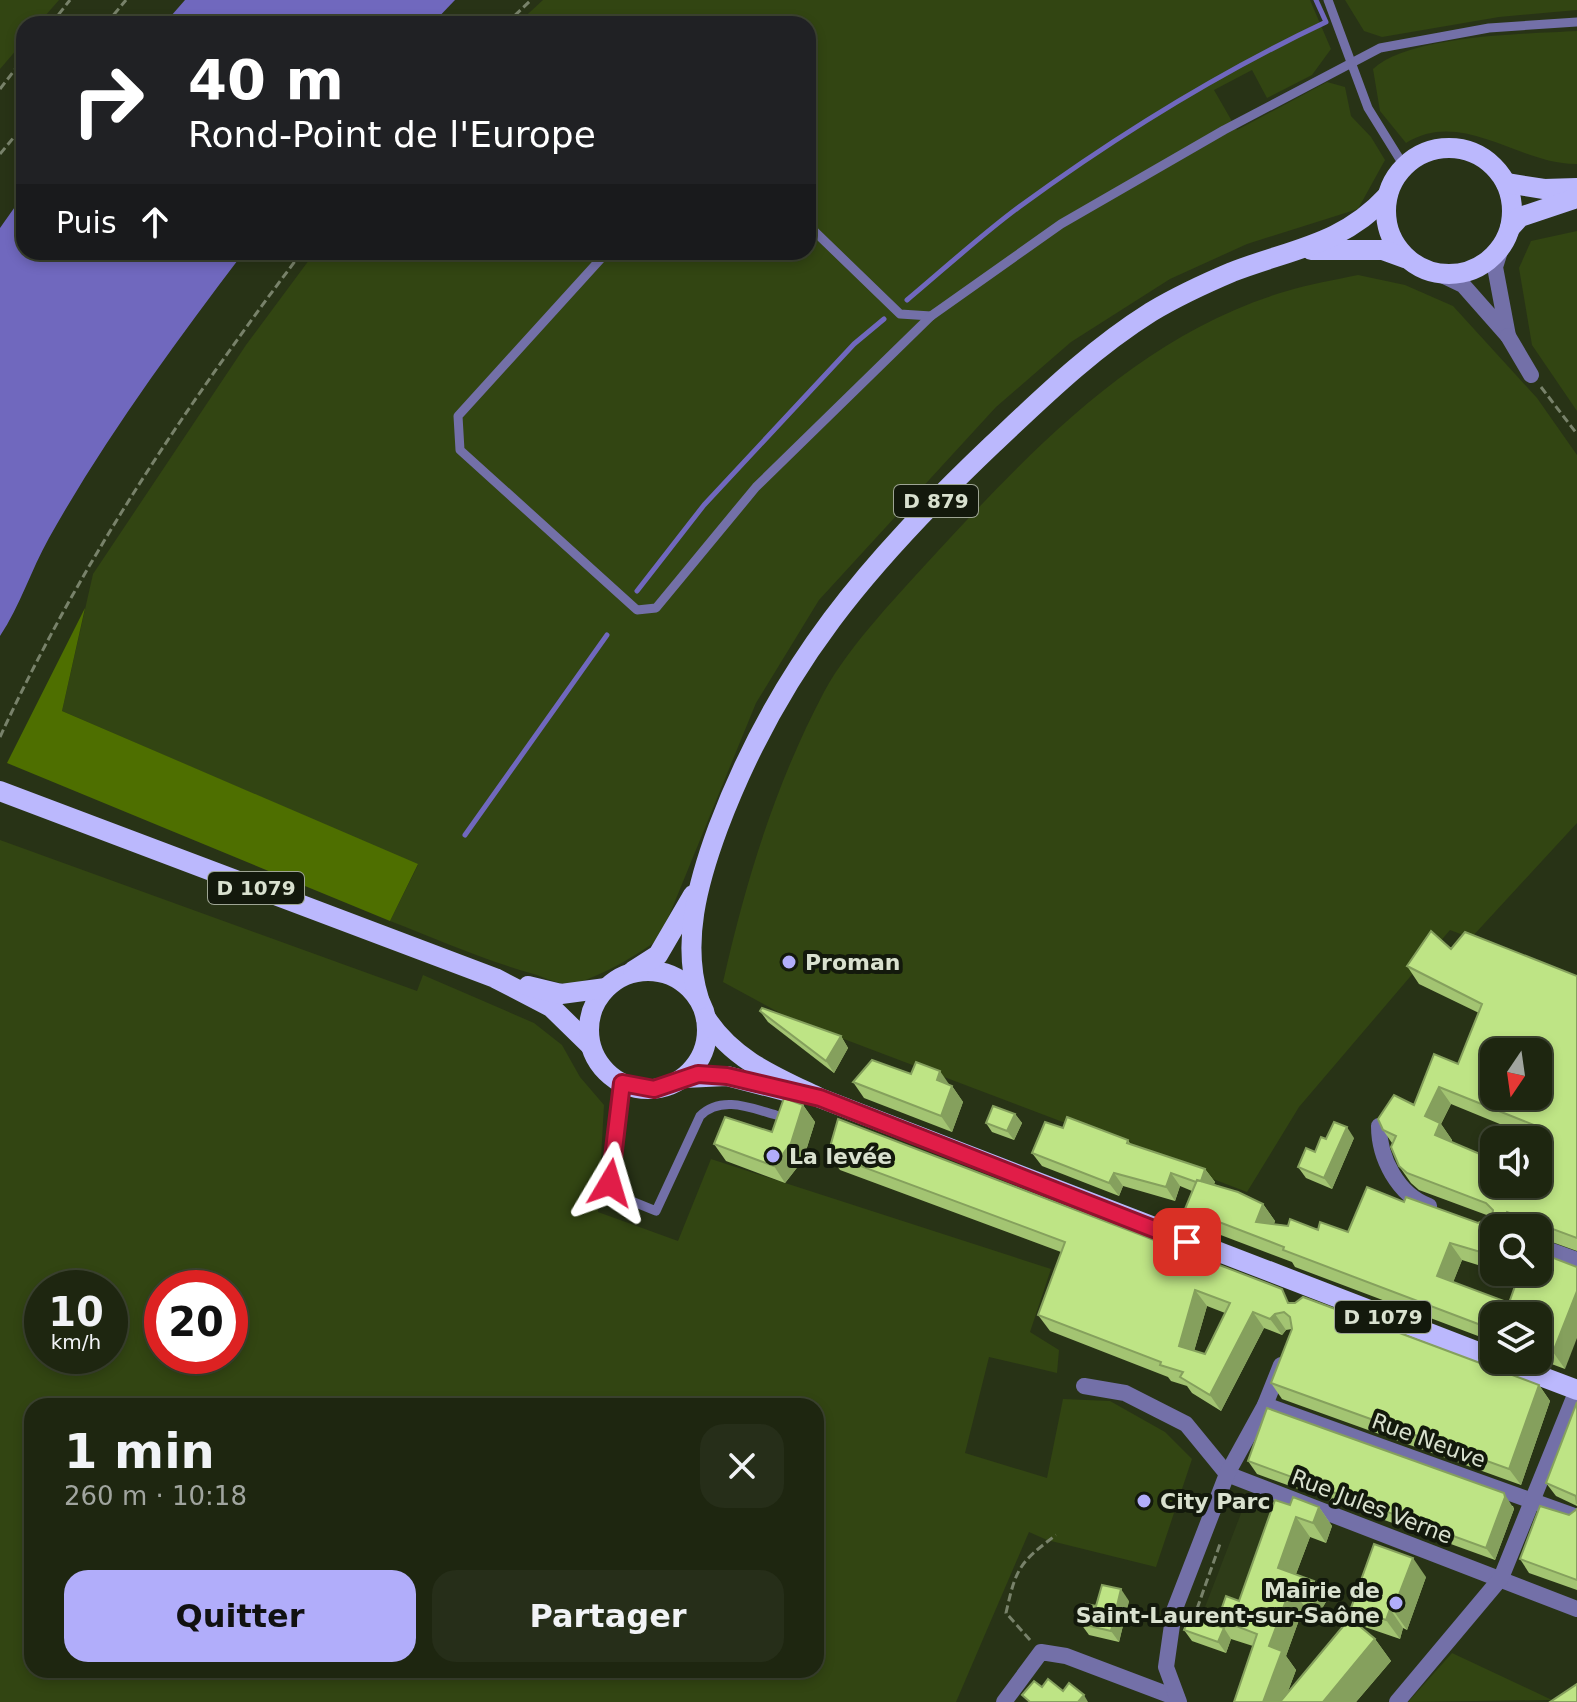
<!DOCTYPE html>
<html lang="fr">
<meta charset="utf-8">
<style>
:root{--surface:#1e2610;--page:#262e19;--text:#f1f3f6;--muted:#a1a59f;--line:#3c4330;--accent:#b1adfa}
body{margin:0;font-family:"DejaVu Sans",sans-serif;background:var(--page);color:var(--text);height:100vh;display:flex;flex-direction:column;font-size:30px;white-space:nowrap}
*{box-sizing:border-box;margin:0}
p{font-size:26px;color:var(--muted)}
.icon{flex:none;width:44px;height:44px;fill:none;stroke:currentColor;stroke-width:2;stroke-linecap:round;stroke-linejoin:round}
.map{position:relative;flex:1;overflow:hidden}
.panel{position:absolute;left:24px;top:1398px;width:800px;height:280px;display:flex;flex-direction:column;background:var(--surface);border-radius:24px;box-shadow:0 4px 12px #0003,0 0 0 2px var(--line)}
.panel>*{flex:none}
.top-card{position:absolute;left:16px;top:16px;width:800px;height:244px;border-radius:24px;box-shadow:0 4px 12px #0003,0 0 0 2px var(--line);background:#202124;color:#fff;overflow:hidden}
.needle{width:52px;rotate:193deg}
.controls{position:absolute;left:1480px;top:1038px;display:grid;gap:16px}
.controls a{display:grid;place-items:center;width:72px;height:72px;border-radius:16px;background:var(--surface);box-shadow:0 4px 12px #0003,0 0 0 2px var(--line);font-size:40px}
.speed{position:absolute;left:24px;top:1270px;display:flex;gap:16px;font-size:40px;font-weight:700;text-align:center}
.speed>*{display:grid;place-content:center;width:104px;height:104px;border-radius:50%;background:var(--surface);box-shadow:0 4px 12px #0003,0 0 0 2px var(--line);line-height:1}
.speed small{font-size:20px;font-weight:400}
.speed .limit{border:12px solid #d22;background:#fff;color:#111}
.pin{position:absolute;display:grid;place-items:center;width:68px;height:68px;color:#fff;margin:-34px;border-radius:16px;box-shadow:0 4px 12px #0006}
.me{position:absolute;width:88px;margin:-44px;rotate:7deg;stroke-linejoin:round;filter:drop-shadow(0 0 6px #0008)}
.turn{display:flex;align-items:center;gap:28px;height:168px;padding:0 40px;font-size:36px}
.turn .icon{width:104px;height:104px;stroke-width:2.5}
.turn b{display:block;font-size:56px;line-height:68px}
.then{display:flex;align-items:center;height:76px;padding:0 40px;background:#0003;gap:16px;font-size:30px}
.round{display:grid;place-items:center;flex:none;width:84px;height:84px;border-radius:24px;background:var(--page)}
.summary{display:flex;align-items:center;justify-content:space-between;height:136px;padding:0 40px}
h1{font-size:48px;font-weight:600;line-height:60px}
.primary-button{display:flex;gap:16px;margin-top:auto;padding:16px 40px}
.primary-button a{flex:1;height:92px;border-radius:24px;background:var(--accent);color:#111;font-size:32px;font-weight:600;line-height:92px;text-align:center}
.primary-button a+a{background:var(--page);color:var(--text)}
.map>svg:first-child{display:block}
</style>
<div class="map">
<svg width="1577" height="1702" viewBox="0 0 1577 1702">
<rect width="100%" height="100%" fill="#283316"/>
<polygon fill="#2e3c18" points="1245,1503 1282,1517 1287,1598 1285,1658 1232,1639 1226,1653 1192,1641"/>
<g fill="#324512" fill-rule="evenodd">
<polygon points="0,0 59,0 38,24 24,24 24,41 0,69"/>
<path d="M 543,0 L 1310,0 L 1331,49 L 1312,75 L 1267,98 L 1252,70 L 1214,90 L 1237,130 L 1327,82 L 1345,87 L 1351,116 L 1371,137 L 1385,160 L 1358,209 L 1247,244 L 1170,279 L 1071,342 L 996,407 L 819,600 L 756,703 L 660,938 C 643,952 588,985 566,984 C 555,983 541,976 530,973 C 482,959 436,939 390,921 L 418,865 L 62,711 L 93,574 L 246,345 L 315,252 L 808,252 L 808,24 L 517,24 Z"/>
<polygon points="1345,0 1577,0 1577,10 1499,17 1382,37 1364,31"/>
<path d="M 1577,31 L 1577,164 C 1519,165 1463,108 1406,143 L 1380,111 L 1373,69 C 1410,35 1525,34 1577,31 Z"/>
<polygon points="1577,231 1577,411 1532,345 1519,268 1531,241"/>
<path d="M 1358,275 L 1405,285 L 1453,306 L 1537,398 L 1577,455 L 1577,823 L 1471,938 L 1450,930 L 1299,1107 L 1247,1192 L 791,1019 L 723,982 C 746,880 775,785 824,692 C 850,644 901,592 938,551 C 1036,445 1143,333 1287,291 C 1310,284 1334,280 1358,275 Z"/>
<path d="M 0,840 L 417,991 L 423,975 L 534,1023 L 562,1045 L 580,1077 L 604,1105 L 598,1212 L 678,1241 L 711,1159 L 1051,1269 L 1030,1332 L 1059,1350 L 1057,1373 L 989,1357 L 965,1453 L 1047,1478 L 1063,1399 L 1110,1401 L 1165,1432 L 1192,1459 L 1156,1567 L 1047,1540 L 1029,1532 L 956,1702 L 0,1702 ZM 42,1288 L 110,1288 L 110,1356 L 42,1356 ZM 162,1288 L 230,1288 L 230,1356 L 162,1356 ZM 32,1406 L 816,1406 L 816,1670 L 32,1670 Z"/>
<polygon points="1452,1653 1552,1700 1408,1702"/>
</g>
<polygon fill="#4e6f00" points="85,608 62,711 418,864 390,921 7,763"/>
<g fill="#7068be">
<polygon points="185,0 455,0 432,24 164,24"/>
<path d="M 24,194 L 24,252 L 244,252 C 175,343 105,438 49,538 C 31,570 20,606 0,636 L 0,228 Z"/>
</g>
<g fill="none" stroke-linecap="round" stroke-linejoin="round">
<g stroke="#7068be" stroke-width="5">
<path d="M 907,300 C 944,269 980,236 1019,207 C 1115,137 1218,73 1326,22 L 1316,0"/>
<polyline points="637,591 704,505 854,344 884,319"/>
<polyline points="465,835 607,635"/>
</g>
<g stroke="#78826a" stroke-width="3" stroke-dasharray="8 4" stroke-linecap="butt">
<polyline points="51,24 70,0"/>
<polyline points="106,24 126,0"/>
<polyline points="506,24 531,0"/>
<polyline points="0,89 24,58"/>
<polyline points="0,154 24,125"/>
<polyline points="1541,387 1577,434"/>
<path d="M 0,737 C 80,563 187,404 302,252"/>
<polyline points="1193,1620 1220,1544"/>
<path d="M 1030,1640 L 1006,1613 C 1016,1568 1019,1563 1056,1535"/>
</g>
<g stroke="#7370a8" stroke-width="9">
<polyline points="1328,0 1368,108 1404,166"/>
<polyline points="808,225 900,314 931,316"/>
<polyline points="607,252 458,416 460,450 637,610 656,608 756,487 931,316 1061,224 1224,130 1380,48 1489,28 1577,22"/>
<path d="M 622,1083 L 610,1183 L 624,1198 L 656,1211 L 700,1116 C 721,1095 751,1108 776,1115"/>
</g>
<g stroke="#7370a8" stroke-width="16">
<polyline points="1440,274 1463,285 1508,336 1495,267 1501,248"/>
<polyline points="1508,336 1531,375"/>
<path d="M 1379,1126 C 1379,1158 1398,1195 1429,1206"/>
<polyline points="1538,1246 1577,1260"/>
<polyline points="1084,1386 1125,1393 1186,1424 1227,1474 1577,1609"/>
<polyline points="1265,1405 1577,1517"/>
<polyline points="1004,1702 1041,1652 1066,1656 1177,1698"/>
<polyline points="1179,1702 1166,1667 1174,1611 1227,1474 1265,1405 1281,1365"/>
</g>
<polyline stroke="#7370a8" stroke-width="16" points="1397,1702 1501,1578 1577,1390"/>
<g stroke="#bbb8fd" stroke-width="20">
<circle cx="1449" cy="211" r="63"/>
<polyline points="1506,183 1544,189 1577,188"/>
<polyline points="1510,228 1520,217 1577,198"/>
<polyline points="1311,250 1383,250 1405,258"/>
<polyline points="0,791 495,978 551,1007 590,1045"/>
<circle cx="648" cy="1030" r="59"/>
<polyline points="633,971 658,955 693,895"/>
<polyline points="528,986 561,994 606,988"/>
<path d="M 699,999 C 681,943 698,882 718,828 C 779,666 869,562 993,444 C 1044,396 1092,349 1151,312 C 1176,297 1206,283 1232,272 C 1291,249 1342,245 1387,196"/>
<path d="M 706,1018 C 733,1060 776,1077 820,1098 L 1494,1358"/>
<polyline points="684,1078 727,1076 789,1092"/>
<polyline points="1498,1360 1577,1390"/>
</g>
</g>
<g fill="#a3c472" fill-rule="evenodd">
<path d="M 1451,949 L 1577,976 L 1577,1251 L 1538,1237 L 1538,1228 L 1494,1228 L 1494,1270 L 1462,1260 L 1453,1282 L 1509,1303 L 1518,1277 L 1502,1272 L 1538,1272 L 1565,1369 L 1538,1359 L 1538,1316 L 1494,1316 L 1494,1342 L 1295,1267 L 1292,1262 L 1197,1226 L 1185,1209 L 1192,1191 L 1180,1186 L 1175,1201 L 1123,1186 L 1119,1196 L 1042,1166 L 1032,1153 L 1063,1128 L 1128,1140 L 1131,1145 L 1205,1169 L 1215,1182 L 1214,1184 L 1263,1204 L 1275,1221 L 1274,1224 L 1348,1232 L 1404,1202 L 1478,1223 L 1492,1217 L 1419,1190 L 1411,1183 L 1399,1166 L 1392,1143 L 1383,1130 L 1414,1105 L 1458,1064 L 1479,1013 L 1419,984 L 1407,966 ZM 1451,1104 L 1544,1142 L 1538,1184 L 1452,1142 L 1452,1140 L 1441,1124 Z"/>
<polygon points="760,1011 841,1036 848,1048 834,1073 768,1022"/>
<polygon points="911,1074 952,1086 963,1102 952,1132 864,1098 853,1082"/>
<polygon points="803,1105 815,1122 803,1160 785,1183 726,1161 714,1144 772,1132"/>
<polygon points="1015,1114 1022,1123 1014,1140 992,1132 986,1123"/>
<polygon points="1354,1138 1332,1189 1306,1178 1298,1167 1315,1152"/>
<path d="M 828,1154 L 1292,1303 L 1539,1385 L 1550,1401 L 1521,1485 L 1282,1399 L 1271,1383 L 1292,1329 L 1286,1330 L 1282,1335 L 1264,1328 L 1221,1411 L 1192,1393 L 1187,1386 L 1171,1381 L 1168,1377 L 1050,1331 L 1038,1315 L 1061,1252 L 840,1170 ZM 1207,1306 L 1225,1313 L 1205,1354 L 1194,1351 Z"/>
<polygon points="1577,1402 1577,1506 1556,1496 1546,1483"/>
<polygon points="1248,1461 1513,1506 1514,1509 1495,1560 1257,1474"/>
<polygon points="1290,1505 1319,1507 1332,1526 1326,1543 1310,1537 1296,1574 1314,1581 1327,1600 1320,1612 1304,1606 1286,1656 1296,1670 1287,1694 1375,1639 1391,1661 1356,1702 1234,1702 1253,1646 1231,1639 1226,1653 1192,1641 1184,1630 1224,1628 1218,1619 1239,1601"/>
<polygon points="1577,1509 1577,1590 1529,1573 1520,1559"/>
<polygon points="1426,1577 1407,1630 1403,1628 1400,1639 1365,1627 1351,1608"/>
<polygon points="1129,1601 1119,1642 1089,1635 1081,1624 1096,1606"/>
</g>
<g fill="#85a05d">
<polygon points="841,1036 848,1048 834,1073 826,1061"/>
<polygon points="940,1071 951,1087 937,1080"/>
<polygon points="952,1086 963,1102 952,1132 941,1116"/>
<polygon points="1439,1087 1451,1104 1441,1124 1452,1140 1447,1152 1435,1135 1425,1116"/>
<polygon points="803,1105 815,1122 803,1160 785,1183 774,1166"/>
<polygon points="1015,1114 1022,1123 1014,1140 1007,1131"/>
<polygon points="1347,1127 1354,1138 1332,1189 1324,1178"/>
<polygon points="1205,1169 1215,1182 1209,1197 1200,1183"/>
<polygon points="1114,1173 1123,1186 1119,1196 1109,1183"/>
<polygon points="1171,1173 1180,1186 1175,1201 1166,1187"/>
<polygon points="1263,1204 1275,1221 1268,1239 1256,1222"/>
<polygon points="1507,1212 1518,1228 1501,1228"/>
<polygon points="1450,1243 1462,1260 1449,1293 1437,1276"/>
<polygon points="1195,1290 1207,1306 1191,1362 1179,1346"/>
<polygon points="1577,1291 1577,1338 1565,1369 1553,1352"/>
<polygon points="1253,1312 1264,1328 1221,1411 1210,1395"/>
<polygon points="1275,1314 1286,1330 1282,1335 1270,1319"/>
<polygon points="1539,1385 1550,1401 1521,1485 1509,1469"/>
<polygon points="1504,1493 1514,1509 1495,1560 1486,1548"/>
<polygon points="1319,1507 1332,1526 1326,1543 1313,1523"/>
<polygon points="1296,1517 1310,1537 1291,1587 1278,1568"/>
<polygon points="1413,1558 1426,1577 1407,1630 1393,1610"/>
<polygon points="1314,1581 1327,1600 1320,1612 1307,1593"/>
<polygon points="1291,1587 1304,1606 1286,1656 1296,1670 1284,1702 1263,1702 1269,1646"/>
<polygon points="1121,1589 1129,1601 1119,1642 1111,1631"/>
<polygon points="1390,1609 1403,1628 1400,1639 1386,1620"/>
<polygon points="1224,1628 1231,1639 1226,1653 1218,1642"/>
<polygon points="1375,1639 1391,1661 1356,1702 1323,1702"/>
<polygon points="1084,1695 1088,1702 1078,1702"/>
</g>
<g fill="#bee485" stroke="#85a05d" stroke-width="2" fill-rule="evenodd">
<path d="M 1431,931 L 1451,949 L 1465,932 L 1577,976 L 1577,1238 L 1507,1212 L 1501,1228 L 1494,1228 L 1494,1256 L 1450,1243 L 1437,1276 L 1509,1303 L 1520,1272 L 1538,1272 L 1538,1252 L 1577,1267 L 1577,1291 L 1553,1352 L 1538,1346 L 1538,1316 L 1494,1316 L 1494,1330 L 1283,1250 L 1284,1247 L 1185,1209 L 1197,1180 L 1238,1192 L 1263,1204 L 1256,1222 L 1288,1226 L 1290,1219 L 1318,1230 L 1320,1222 L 1348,1232 L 1367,1187 L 1404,1202 L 1406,1197 L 1478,1223 L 1492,1217 L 1493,1210 L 1486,1203 L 1407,1173 L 1399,1166 L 1391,1147 L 1396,1136 L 1383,1130 L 1378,1119 L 1394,1095 L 1414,1105 L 1434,1054 L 1458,1064 L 1482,1004 L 1407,966 ZM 1494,1052 L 1538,1052 L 1538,1096 L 1494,1096 ZM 1439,1087 L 1549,1131 L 1538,1158 L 1538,1184 L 1494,1184 L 1494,1160 L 1435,1135 L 1440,1123 L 1425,1116 Z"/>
<polygon points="762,1008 841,1036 826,1061 760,1011"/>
<polygon points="872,1060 911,1074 916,1062 940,1071 937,1080 952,1086 941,1116 853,1082"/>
<polygon points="784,1098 803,1105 791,1143 774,1166 714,1144 725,1117 772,1132"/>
<polygon points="993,1106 1015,1114 1007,1131 986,1123"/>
<polygon points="1067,1117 1128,1140 1127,1143 1205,1169 1201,1181 1197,1180 1196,1182 1171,1173 1166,1187 1114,1173 1109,1183 1032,1153 1045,1122 1063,1128"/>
<path d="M 838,1119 L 1282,1289 L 1288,1303 L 1295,1303 L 1303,1297 L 1539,1385 L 1509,1469 L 1271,1383 L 1292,1329 L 1290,1317 L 1284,1312 L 1275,1314 L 1270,1319 L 1253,1312 L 1210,1395 L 1180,1377 L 1183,1372 L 1160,1365 L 1161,1362 L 1038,1315 L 1065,1242 L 828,1154 ZM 1195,1290 L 1230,1303 L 1205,1354 L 1179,1346 Z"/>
<polygon points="1334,1122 1347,1127 1324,1178 1298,1167 1306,1148 1315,1152 1321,1137 1326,1139"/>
<polygon points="1577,1402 1577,1504 1576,1496 1546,1483"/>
<polygon points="1267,1408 1504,1493 1505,1497 1486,1548 1248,1461"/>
<polygon points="1293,1497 1319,1507 1313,1523 1296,1517 1278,1568 1314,1581 1307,1593 1291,1587 1269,1646 1282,1651 1263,1702 1234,1702 1257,1634 1218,1619 1226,1596 1239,1601 1275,1500 1290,1505"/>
<polygon points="1540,1506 1569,1515 1577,1509 1577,1580 1520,1559"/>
<polygon points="1374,1544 1413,1558 1393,1610 1390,1609 1386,1620 1351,1608"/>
<polygon points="1102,1585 1121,1589 1111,1631 1081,1624 1086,1604 1096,1606"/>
<polygon points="1190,1616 1224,1628 1218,1642 1184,1630"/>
<polygon points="1350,1618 1375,1639 1323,1702 1280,1702"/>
<polygon points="1048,1679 1063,1691 1069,1683 1084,1695 1078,1702 1030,1702 1022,1695 1034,1681 1042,1687"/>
<polygon points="1577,1684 1577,1702 1550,1702"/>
</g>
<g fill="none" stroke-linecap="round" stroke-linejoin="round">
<defs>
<polyline id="route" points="610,1183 622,1083 654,1089 698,1074 727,1076 820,1098 1187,1242"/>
</defs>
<use href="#route" stroke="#92132f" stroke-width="20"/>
<use href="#route" stroke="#e11d48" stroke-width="14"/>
</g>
<g fill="#b1adfa" stroke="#13190c" stroke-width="3">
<circle cx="789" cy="962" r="8"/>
<circle cx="773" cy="1156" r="8"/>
<circle cx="1144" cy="1501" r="8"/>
<circle cx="1396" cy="1603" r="8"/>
</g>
<g text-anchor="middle" stroke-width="8" stroke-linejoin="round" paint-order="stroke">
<g fill="#13190c" stroke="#9ea594" stroke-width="2">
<rect x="894" y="485" width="84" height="32" rx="6"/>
<rect x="208" y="872" width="96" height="32" rx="6"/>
<rect x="1335" y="1301" width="96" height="32" rx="6"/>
</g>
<g font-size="20" font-weight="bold" fill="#d9e1cf">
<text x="936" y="508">D 879</text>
<text x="256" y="895">D 1079</text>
<text x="1383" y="1324">D 1079</text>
</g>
<g font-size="22" font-weight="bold" fill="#d9e1cf" stroke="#13190c" text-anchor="start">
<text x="805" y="970">Proman</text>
<text x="789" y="1164">La levée</text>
<text x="1160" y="1509">City Parc</text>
<text x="1380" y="1598" text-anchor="end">Mairie de<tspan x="1380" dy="25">Saint-Laurent-sur-Saône</tspan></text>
</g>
<g font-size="22" fill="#d9e1cf" stroke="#13190c">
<text transform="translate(1429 1440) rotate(20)" y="8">Rue Neuve</text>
<text transform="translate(1372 1506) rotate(21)" y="8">Rue Jules Verne</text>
</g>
</g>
</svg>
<div class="controls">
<a><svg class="needle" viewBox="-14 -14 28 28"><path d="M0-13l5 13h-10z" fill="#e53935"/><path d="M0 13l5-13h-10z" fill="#a1a59f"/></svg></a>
<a><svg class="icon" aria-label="sound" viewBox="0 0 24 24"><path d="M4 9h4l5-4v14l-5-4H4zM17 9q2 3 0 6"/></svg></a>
<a><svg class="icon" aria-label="search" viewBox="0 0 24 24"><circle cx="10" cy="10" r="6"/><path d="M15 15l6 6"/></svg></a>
<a><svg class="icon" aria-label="layers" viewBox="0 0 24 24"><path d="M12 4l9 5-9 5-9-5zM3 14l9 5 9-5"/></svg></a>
</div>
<div class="speed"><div>10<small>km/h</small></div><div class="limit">20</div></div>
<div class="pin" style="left:1187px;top:1242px;background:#d93025"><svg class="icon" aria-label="arrive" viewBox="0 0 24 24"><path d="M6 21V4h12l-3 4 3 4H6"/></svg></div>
<svg class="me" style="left:610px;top:1183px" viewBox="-20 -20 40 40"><path d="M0-17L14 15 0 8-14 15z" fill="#e11d48" stroke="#fff" stroke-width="4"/></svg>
<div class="top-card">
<div class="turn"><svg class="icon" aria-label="right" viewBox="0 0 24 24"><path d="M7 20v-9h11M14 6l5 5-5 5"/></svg><div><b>40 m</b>Rond-Point de l'Europe</div></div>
<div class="then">Puis<svg class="icon" aria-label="ahead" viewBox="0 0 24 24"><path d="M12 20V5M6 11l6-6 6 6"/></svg></div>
</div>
<section class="panel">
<div class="summary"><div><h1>1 min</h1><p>260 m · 10:18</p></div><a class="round"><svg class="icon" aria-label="close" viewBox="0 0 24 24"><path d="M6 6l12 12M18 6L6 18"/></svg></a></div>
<div class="primary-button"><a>Quitter</a><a>Partager</a></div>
</section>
</div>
